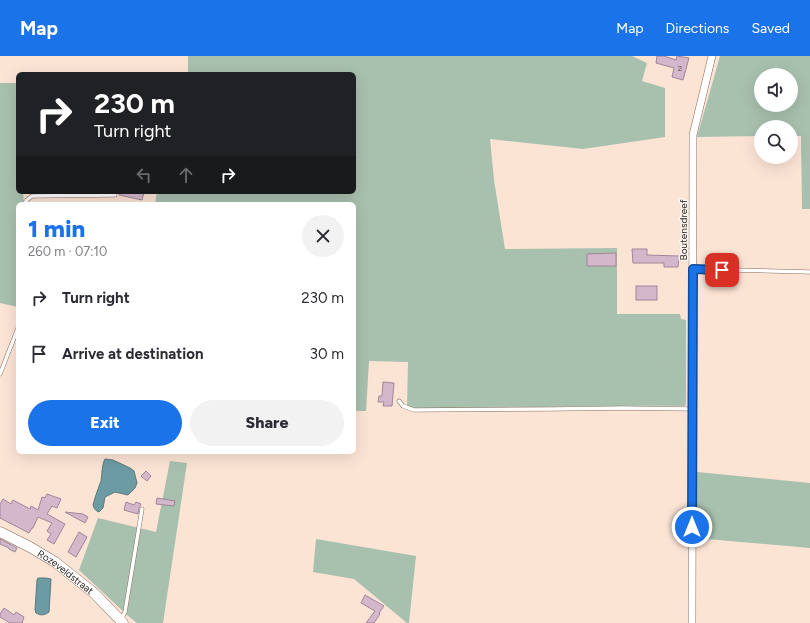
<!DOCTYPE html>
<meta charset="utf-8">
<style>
:root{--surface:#fff;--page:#f2f2f3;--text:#2b2b33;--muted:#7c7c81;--accent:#1a73e8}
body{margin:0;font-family:Figtree,sans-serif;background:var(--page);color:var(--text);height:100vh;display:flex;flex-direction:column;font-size:15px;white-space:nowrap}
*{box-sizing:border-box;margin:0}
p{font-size:13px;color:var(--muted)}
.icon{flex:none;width:22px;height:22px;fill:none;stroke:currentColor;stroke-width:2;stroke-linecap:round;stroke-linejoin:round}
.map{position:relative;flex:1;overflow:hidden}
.sheet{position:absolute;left:16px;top:146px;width:340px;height:252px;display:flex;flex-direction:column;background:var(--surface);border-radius:6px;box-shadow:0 4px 16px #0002}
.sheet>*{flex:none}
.banner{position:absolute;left:16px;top:16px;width:340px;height:122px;border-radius:6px;box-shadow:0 4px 16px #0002;background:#202124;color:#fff;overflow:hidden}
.controls{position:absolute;left:754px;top:12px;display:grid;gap:8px}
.controls a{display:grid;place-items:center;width:44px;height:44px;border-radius:50%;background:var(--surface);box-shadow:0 4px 16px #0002;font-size:20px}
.pin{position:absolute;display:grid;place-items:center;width:34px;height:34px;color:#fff;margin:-17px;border-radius:8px;box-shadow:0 2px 6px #0006}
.me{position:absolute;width:44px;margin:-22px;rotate:0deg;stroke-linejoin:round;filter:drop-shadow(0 0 3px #0008)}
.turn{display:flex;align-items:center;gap:14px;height:84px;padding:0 12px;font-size:18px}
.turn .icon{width:52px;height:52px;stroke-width:2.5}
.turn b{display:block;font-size:28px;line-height:34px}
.lanes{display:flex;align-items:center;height:38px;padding:0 12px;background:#0003;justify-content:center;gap:20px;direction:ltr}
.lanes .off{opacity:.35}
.round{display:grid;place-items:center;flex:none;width:42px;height:42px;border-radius:21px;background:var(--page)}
.head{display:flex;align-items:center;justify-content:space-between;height:68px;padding:0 12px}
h1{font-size:24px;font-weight:800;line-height:30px;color:var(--accent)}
.cta{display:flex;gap:8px;margin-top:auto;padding:8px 12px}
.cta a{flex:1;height:46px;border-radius:24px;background:var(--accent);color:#fff;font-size:16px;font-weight:800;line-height:46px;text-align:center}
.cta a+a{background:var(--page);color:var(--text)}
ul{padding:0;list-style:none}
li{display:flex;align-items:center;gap:12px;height:56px;padding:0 12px}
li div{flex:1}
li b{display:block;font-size:15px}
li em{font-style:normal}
header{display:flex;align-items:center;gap:24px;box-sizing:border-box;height:56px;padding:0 20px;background:var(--accent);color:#fff}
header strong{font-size:19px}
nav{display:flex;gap:22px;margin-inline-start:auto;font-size:14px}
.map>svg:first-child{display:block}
</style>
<header>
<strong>Map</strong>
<nav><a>Map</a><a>Directions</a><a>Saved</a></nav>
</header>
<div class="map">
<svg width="810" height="567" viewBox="0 0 810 567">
<rect width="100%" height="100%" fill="#fce4d5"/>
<g fill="#a8c0ae" fill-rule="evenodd">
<path d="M 188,0 L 632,0 L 647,7 L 642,25 L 665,32 L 665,81 L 583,93 L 490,83 L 494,124 L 505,193 L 617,192 L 617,258 L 680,258 L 681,263 L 686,264 L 686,347 L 685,350 C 595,349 505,352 414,354 L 407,352 L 408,306 L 369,305 L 366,355 L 354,355 L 354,148 L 155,148 L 157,136 L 354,136 L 354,18 L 188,18 Z"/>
<path d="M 720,0 L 810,0 L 810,153 L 802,153 L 801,80 L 791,80 L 791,71 L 761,71 L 761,80 L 697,81 ZM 761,19 L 791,19 L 791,49 L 761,49 Z"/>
<polygon points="0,27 18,27 18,136 23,136 24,148 18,148 18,251 0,247"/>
<polygon points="170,405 187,407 163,567 137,567 127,559 79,514 98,462 156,476"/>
<polygon points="697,416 810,427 810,492 695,482 695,447 697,444"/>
<polygon points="316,483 416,500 409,567 407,567 354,523 313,516"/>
</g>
<g fill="#6d9ba4" stroke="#5b787c">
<path d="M 105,403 L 113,404 L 130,412 L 134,415 L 137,427 L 135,432 L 128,439 L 115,436 L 105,441 L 103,452 L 99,456 C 96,455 94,453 93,449 C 95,441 98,433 101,425 C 102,418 102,408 105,403 Z"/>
<path d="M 38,522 L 46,522 L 51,523 L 49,556 C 45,559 41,560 36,557 L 35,554 L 37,524 Z"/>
</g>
<g fill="#d3b8cc" stroke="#a08699">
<polygon points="657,0 664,0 676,4 677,0 689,2 683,24 672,21 674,12 656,7"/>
<polygon points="120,136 144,136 142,144 119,139"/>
<polygon points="632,193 647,193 647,199 679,200 678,211 664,211 664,207 633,207"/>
<polygon points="616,197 616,210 587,210 587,198"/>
<rect x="636" y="230" width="21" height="14"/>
<polygon points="383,326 394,327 392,350 383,350 384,346 378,346 379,340 382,340"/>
<polygon points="146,415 151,420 147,425 141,420"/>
<polygon points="47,438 61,443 57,452 52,450 47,458 65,468 54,488 47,484 51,478 47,475 52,467 38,461 33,472 32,472 29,477 0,462 0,448 3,443 11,448 13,444 30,453 31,450 38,454 42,441 45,442"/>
<polygon points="157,442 175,445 174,450 156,448"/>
<polygon points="126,446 134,449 136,446 141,448 139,452 138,458 124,454"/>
<polygon points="65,456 83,458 88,461 85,467"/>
<polygon points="79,476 87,481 76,501 68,496"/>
<polygon points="0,483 17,492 15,496 9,493 9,492 0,488"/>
<polygon points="365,539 384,550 379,557 380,558 374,567 366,567 375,555 361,547"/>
<polygon points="4,552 14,559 16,556 24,561 22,567 10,567 0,561 0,558"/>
</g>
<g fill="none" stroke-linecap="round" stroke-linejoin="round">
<defs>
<g id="lane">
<polyline points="24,148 27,144 32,140 115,139"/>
<polyline points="693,213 810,216"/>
<polyline points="0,318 18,272"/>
<polyline points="399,345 403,350 414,354 553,353 623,352 692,353"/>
<polyline points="121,564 125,556 142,453"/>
</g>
<polyline id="street" points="692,567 693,79 712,0"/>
<g id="secondary">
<path id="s1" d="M 0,476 L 30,491 L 55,506 L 94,537 L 123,567"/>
</g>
</defs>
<use href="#lane" stroke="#866c5b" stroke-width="4.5"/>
<use href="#street" stroke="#866c5b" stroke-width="8"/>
<use href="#secondary" stroke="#866c5b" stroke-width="11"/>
<use href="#lane" stroke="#fff" stroke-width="3.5"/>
<use href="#street" stroke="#fff" stroke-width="7"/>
<use href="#secondary" stroke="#fff" stroke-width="10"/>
</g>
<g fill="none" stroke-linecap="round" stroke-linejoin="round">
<defs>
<polyline id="route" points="692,471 693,213 722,214"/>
</defs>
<use href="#route" stroke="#114b97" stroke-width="10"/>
<use href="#route" stroke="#1a73e8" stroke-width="7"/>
</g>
<g text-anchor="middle" stroke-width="3" stroke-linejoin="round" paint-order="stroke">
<g font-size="8" fill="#5a4a4a">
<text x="680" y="15">2</text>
</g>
<g font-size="10" fill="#31261f" stroke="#fbf5f1">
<text transform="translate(683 174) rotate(-90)" y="4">Boutensdreef</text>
<text dy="4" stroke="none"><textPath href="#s1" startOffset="77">Rozeveldstraat</textPath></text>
</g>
</g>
</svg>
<div class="controls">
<a><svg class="icon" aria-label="sound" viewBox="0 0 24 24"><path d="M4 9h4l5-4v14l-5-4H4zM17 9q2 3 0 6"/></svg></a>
<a><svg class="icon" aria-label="search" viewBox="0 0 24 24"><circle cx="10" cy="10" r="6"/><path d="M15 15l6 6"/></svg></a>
</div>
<div class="pin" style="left:722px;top:214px;background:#d93025"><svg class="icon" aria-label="arrive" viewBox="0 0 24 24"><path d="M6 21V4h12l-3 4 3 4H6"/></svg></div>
<svg class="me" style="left:692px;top:471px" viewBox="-20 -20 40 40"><circle r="17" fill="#1a73e8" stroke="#fff" stroke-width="3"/><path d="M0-11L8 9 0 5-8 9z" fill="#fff"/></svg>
<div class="banner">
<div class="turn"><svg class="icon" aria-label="right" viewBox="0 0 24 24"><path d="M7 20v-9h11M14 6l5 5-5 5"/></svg><div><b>230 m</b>Turn right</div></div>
<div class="lanes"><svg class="icon off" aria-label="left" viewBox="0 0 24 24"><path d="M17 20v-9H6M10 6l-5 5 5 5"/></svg><svg class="icon off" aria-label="ahead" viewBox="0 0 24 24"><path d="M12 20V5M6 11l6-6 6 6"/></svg><svg class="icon" aria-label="right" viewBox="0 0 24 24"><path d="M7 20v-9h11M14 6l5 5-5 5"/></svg></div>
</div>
<section class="sheet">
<div class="head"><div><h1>1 min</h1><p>260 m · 07:10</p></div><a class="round"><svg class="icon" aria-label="close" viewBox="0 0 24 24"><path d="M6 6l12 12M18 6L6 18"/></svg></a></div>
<ul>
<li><svg class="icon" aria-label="right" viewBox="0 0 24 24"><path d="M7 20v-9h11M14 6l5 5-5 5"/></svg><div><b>Turn right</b></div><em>230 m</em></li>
<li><svg class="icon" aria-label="arrive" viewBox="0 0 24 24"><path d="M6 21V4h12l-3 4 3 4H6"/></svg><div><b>Arrive at destination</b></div><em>30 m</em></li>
</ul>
<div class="cta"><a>Exit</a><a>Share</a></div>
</section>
</div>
